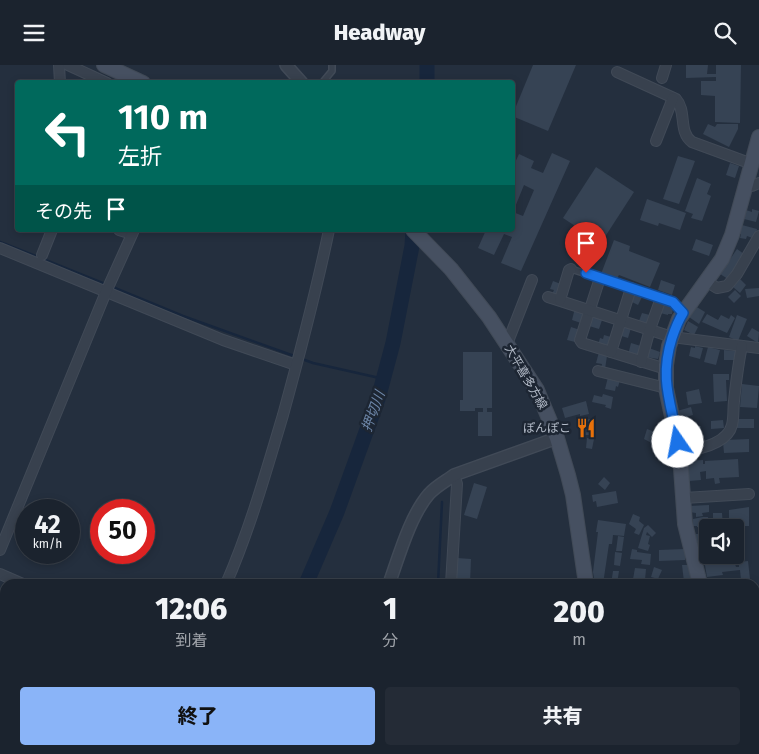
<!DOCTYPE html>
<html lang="ja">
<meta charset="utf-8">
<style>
:root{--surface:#1b232e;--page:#242b36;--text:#f1f3f6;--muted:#a0a4aa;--line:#39404a;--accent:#8ab4f8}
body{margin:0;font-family:"Fira Sans","Noto Sans JP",sans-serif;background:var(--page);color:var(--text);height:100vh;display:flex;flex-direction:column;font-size:19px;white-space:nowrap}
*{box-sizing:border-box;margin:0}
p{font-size:16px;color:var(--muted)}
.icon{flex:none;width:28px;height:28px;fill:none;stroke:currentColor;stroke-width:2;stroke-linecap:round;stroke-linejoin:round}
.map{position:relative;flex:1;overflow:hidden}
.sheet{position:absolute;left:0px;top:514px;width:760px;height:176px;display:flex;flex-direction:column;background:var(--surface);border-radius:15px 15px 0 0;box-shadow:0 2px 8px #0003,0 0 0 1px var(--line)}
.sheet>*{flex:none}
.banner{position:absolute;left:15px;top:15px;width:500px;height:152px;border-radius:5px;box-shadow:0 2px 8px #0003,0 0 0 1px var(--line);background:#00695c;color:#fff;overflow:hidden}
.tools{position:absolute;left:699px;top:454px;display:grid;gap:10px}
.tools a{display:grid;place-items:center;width:45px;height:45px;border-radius:5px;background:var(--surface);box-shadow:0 2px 8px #0003,0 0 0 1px var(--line);font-size:25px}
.speed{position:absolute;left:15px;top:434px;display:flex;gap:10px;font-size:25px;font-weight:700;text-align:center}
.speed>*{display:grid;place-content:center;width:65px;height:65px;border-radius:50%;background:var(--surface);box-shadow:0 2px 8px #0003,0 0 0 1px var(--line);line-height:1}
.speed small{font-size:12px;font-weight:400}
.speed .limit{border:8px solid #d22;background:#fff;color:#111}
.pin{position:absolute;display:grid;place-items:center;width:42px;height:42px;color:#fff;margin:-51px -21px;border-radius:50% 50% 50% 0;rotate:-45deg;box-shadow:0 0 5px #0007}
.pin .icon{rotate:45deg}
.me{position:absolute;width:55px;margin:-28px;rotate:348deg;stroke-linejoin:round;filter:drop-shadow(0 0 4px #0008)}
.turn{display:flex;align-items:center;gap:18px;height:105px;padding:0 20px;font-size:22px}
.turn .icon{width:65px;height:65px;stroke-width:2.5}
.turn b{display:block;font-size:35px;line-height:42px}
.then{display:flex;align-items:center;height:48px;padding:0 20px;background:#0003;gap:10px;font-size:19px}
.eta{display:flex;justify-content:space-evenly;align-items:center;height:85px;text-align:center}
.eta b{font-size:30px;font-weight:800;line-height:35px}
.primary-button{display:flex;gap:10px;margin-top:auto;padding:10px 20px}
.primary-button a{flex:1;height:58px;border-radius:5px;background:var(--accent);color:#111;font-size:20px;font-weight:800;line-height:58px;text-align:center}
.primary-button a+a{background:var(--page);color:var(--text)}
header{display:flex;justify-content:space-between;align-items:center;height:65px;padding:0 20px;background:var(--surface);font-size:22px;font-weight:800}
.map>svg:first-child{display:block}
</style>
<header><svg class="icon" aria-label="menu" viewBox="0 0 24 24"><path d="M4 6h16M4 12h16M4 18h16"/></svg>Headway<svg class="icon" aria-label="search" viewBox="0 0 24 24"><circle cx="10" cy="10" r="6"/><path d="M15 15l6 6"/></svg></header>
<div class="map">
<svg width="759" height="689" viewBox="0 0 759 689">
<rect width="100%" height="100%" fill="#242f3e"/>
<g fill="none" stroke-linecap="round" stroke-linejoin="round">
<g stroke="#17263c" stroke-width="2.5">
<polyline points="0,177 38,192"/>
<polyline points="43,194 105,219"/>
<polyline points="110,221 183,251 297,292"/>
<polyline points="302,294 313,298 384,314"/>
<polyline points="438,519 442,437"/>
</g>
<g stroke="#17263c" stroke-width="15">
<polyline points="427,0 427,18"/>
<polyline points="306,519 337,447 378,334 393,278 412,181 413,165"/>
<polyline points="221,689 223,685"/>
</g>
</g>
<g fill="#364354" fill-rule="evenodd">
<polygon points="533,0 576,0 548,66 512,51"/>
<polygon points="686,0 708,0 707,9 716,9 716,0 741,0 740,58 715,57 715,31 701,30 701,16 716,16 716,12 686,13"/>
<polygon points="708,59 715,62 717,59 738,59 738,64 729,82 703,69"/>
<path d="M 552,88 L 570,96 L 521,206 L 501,198 L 512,172 L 504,169 L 494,190 L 478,183 L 486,165 L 512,165 L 512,104 L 519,89 L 534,96 L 531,103 L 543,108 ZM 524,120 L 534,125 L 523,151 L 513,147 Z"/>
<polygon points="678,91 695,96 679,139 663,134"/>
<polygon points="730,98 739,101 735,113 726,110"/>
<polygon points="596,102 634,127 601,178 563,153"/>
<polygon points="697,113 711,119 707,129 711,131 702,156 691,153 693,149 685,146"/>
<polygon points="647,134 686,148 680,165 659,158 658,161 640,155"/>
<polygon points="752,144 759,146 756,157 744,154 746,145 752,147"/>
<polygon points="742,160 757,164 755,174 747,171 746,174 740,173 741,169 740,169"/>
<polygon points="696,174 713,180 709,191 692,185"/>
<polygon points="614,175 630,181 629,186 660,198 650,222 619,210 616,215 601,209"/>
<polygon points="737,184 744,189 728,214 720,209"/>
<polygon points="740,214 746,220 740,228 733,222"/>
<polygon points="661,215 675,220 672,230 658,225"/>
<polygon points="553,216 561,219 556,230 552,229 554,225 550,224"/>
<polygon points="759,223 759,231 747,233 745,224"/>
<polygon points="735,225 741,231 734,238 728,232"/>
<polygon points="634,228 642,232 638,240 630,236"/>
<polygon points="662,239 672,241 671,244 673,244 672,249 668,249 668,250 660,248"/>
<polygon points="695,241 705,247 699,259 689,252"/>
<polygon points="575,243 585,246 581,258 572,255"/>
<polygon points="642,248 650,250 647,259 639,256"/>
<polygon points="707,249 718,255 721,250 729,254 731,250 735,253 727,268 702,257"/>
<polygon points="592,250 602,255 599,264 589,261"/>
<polygon points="737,250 747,254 738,276 729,272"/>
<polygon points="688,256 698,262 694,270 684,265"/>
<polygon points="623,261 631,263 628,273 618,270"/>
<polygon points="571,262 580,265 575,277 567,275"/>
<polygon points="752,263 759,267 758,278 747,271"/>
<polygon points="604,270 611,272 608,283 598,280 600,273 603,274"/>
<polygon points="631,278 641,281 638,293 628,290"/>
<polygon points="695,281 703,283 700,294 689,291 691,282 695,283"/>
<polygon points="708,282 720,285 716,300 704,297"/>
<polygon points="649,283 660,287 658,294 646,292"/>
<polygon points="724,285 737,286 737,290 734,290 734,295 724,295"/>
<polygon points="463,287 492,287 492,343 487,343 487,347 492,347 492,371 478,371 478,347 483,347 483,343 475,343 475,346 460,346 460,335 463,335"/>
<polygon points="599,287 607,291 605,304 601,303 602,299 596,298"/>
<polygon points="713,309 729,309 729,315 726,315 727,336 714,337"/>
<polygon points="608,312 620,315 618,322 616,321 615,326 605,324"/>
<polygon points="742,319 759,321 757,343 740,342"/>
<polygon points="699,324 702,338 688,340 686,327"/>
<polygon points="603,329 613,332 611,344 605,342 606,340 592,337 594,330 602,332"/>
<polygon points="586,336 589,349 580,351 580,349 565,353 562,343"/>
<polygon points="691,342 693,350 682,353 681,351 679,352 677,346"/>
<polygon points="592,354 593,370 580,370 579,355"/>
<rect x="736" y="354" width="18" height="9"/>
<polygon points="723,355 724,363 711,364 711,356"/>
<polygon points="701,361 702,371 690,372 690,376 684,376 683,372 681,372 681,363"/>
<polygon points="647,364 669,372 663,384 644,374"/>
<polygon points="587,373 594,374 592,384 586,383"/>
<polygon points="749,374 749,387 724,388 723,377 725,375"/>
<polygon points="738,394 739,412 719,413 720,418 715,419 714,413 706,414 706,406 700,407 701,415 689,416 688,396 703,395 703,399 705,399 705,396"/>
<polygon points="604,412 610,418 605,425 598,419"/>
<polygon points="474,418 487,422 477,454 464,450"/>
<polygon points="616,426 618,438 597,442 596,436 593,437 592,430"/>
<polygon points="709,440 709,447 702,448 703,451 696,452 696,448 689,447 689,441"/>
<polygon points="749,442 749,461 734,461 734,458 729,459 729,445"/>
<polygon points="713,448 722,448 723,462 713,462"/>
<polygon points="633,449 640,452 639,456 644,460 639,470 634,468 636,464 629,459"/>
<polygon points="703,452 708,452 709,460 705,460 705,462 697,462 697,461 693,461 693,454"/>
<polygon points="598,455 626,459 624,471 613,470 612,479 609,479 603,519 595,519 593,507 598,467 596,467"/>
<polygon points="648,460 656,468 652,472 647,467 646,470 650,471 648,479 650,480 648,486 638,483 644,463"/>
<polygon points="706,466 708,466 708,479 696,477 696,469 706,469"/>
<polygon points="618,471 624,472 622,486 616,486"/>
<polygon points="632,484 637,485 637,487 651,489 650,500 641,499 642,495 630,494"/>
<polygon points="685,484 685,495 659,496 659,485"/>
<polygon points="615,487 622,488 620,501 614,500"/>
<polygon points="457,493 471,494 470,519 456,519"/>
<polygon points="748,496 750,514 741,515 740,505 722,507 723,510 707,512 705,500 732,498 732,500 735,499 736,502 739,502 739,497"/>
<polygon points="682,500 689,500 691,516 684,517"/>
<polygon points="654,502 662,505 658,514 651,512"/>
<polygon points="635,503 646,504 645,515 633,514"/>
<polygon points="613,506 619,506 617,519 611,519"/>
<polygon points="349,685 372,685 370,689 360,689"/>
</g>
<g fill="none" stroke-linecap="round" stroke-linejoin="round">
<defs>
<g id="service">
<polyline points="322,18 332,6 332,0"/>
<polyline points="571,204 673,237 683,248"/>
</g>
<g id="minor">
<polyline points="59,0 60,18"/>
<polyline points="68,0 107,18"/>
<path d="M 617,7 L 676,34 C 687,46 678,67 692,77 L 752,99"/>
<polyline points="662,13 666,0"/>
<polyline points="656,76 673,33"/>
<polyline points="746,121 752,121 759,118"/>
<polyline points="119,165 132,169"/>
<polyline points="0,183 223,275 296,300"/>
<polyline points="42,190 52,165"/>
<polyline points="600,213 580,275 582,278 666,304"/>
<polyline points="706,216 717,223 727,221 737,209 759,171"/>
<polyline points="548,232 672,272 759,283"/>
<polyline points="560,235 569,205 571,204"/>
<polyline points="507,279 532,215"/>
<polyline points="611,287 631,223"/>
<polyline points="641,297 650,264 661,233"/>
<polyline points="598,306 666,323"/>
<path d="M 679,387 C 696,385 727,380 732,360 C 734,352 733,344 734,336 C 736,318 738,299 742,281"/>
<polyline points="684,433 749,429"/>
<polyline points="0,485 106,227 134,165"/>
<polyline points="0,509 23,519"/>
<path d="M 226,519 C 250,464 266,407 283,350 C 300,288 316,227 329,165"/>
<polyline points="451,519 457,419 454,410"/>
<polyline points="114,685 114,689"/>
<polyline points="577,685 577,689"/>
<polyline points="430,689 430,685"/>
</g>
<g id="tertiary">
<polyline points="286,0 302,18"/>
<path d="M 389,519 C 399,491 410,451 429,429 C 436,421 446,416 454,410 L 557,373"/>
<polyline points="315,689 317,685"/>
</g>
<g id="secondary">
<polyline points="104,0 143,18"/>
<polyline points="413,165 451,204 489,252 537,325 557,373 568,410 573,430 586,519"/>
<polyline points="700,519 685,459 680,390 666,323 666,300 669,281 679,254 722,194 732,170 759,72"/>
<polyline points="722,685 725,689"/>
</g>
</defs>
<use href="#service" stroke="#414a57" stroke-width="8"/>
<use href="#minor" stroke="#414a57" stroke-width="12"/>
<use href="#tertiary" stroke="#414a57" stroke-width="14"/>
<use href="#secondary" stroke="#414a57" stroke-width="16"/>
<use href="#service" stroke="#38414e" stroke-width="5"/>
<use href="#minor" stroke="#38414e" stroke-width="10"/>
<use href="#tertiary" stroke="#38414e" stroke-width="11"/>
<use href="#secondary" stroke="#465061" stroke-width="14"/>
</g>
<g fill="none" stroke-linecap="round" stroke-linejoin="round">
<defs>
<path id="route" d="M 586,208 L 673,237 L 683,248 C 678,256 675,264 672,273 C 659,314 671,337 678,377"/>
</defs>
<use href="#route" stroke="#114b97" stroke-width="12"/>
<use href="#route" stroke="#1a73e8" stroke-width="9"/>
</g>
<defs>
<symbol id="restaurant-bare" viewBox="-9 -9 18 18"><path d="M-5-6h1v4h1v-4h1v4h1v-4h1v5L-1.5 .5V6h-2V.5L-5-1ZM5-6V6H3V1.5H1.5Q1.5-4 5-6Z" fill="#e8710a" stroke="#1d2633" stroke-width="2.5" paint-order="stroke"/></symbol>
</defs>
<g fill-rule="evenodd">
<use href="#restaurant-bare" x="572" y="349" width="28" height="28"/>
</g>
<g text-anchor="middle" stroke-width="5" stroke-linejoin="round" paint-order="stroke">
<g font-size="12" fill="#b4bcc9" stroke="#1d2633">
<text transform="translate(526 312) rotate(60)" y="4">大平喜多方線</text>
</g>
<g font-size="12" fill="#b4bcc9" stroke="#1d2633" text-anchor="end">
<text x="571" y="367">ぽんぽこ</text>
</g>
<g font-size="14" font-style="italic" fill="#6d86a8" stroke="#1d2633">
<text transform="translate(373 346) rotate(-70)" y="5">押切川</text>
</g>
</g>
</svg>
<div class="tools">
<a><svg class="icon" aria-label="sound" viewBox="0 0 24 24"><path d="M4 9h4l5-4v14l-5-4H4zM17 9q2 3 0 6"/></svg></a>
</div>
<div class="speed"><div>42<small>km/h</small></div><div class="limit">50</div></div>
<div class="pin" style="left:586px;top:208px;background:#d93025"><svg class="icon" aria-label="arrive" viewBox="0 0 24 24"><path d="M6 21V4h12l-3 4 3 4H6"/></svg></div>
<svg class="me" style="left:678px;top:377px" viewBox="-20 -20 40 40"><circle r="19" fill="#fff"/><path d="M0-13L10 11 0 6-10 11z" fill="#1a73e8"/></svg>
<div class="banner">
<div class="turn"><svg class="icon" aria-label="left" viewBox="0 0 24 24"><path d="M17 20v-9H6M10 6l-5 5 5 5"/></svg><div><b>110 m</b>左折</div></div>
<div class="then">その先<svg class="icon" aria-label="arrive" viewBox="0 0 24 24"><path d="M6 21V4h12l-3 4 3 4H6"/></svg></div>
</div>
<section class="sheet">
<div class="eta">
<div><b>12:06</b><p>到着</p></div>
<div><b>1</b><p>分</p></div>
<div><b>200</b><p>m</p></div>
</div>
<div class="primary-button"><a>終了</a><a>共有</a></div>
</section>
</div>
